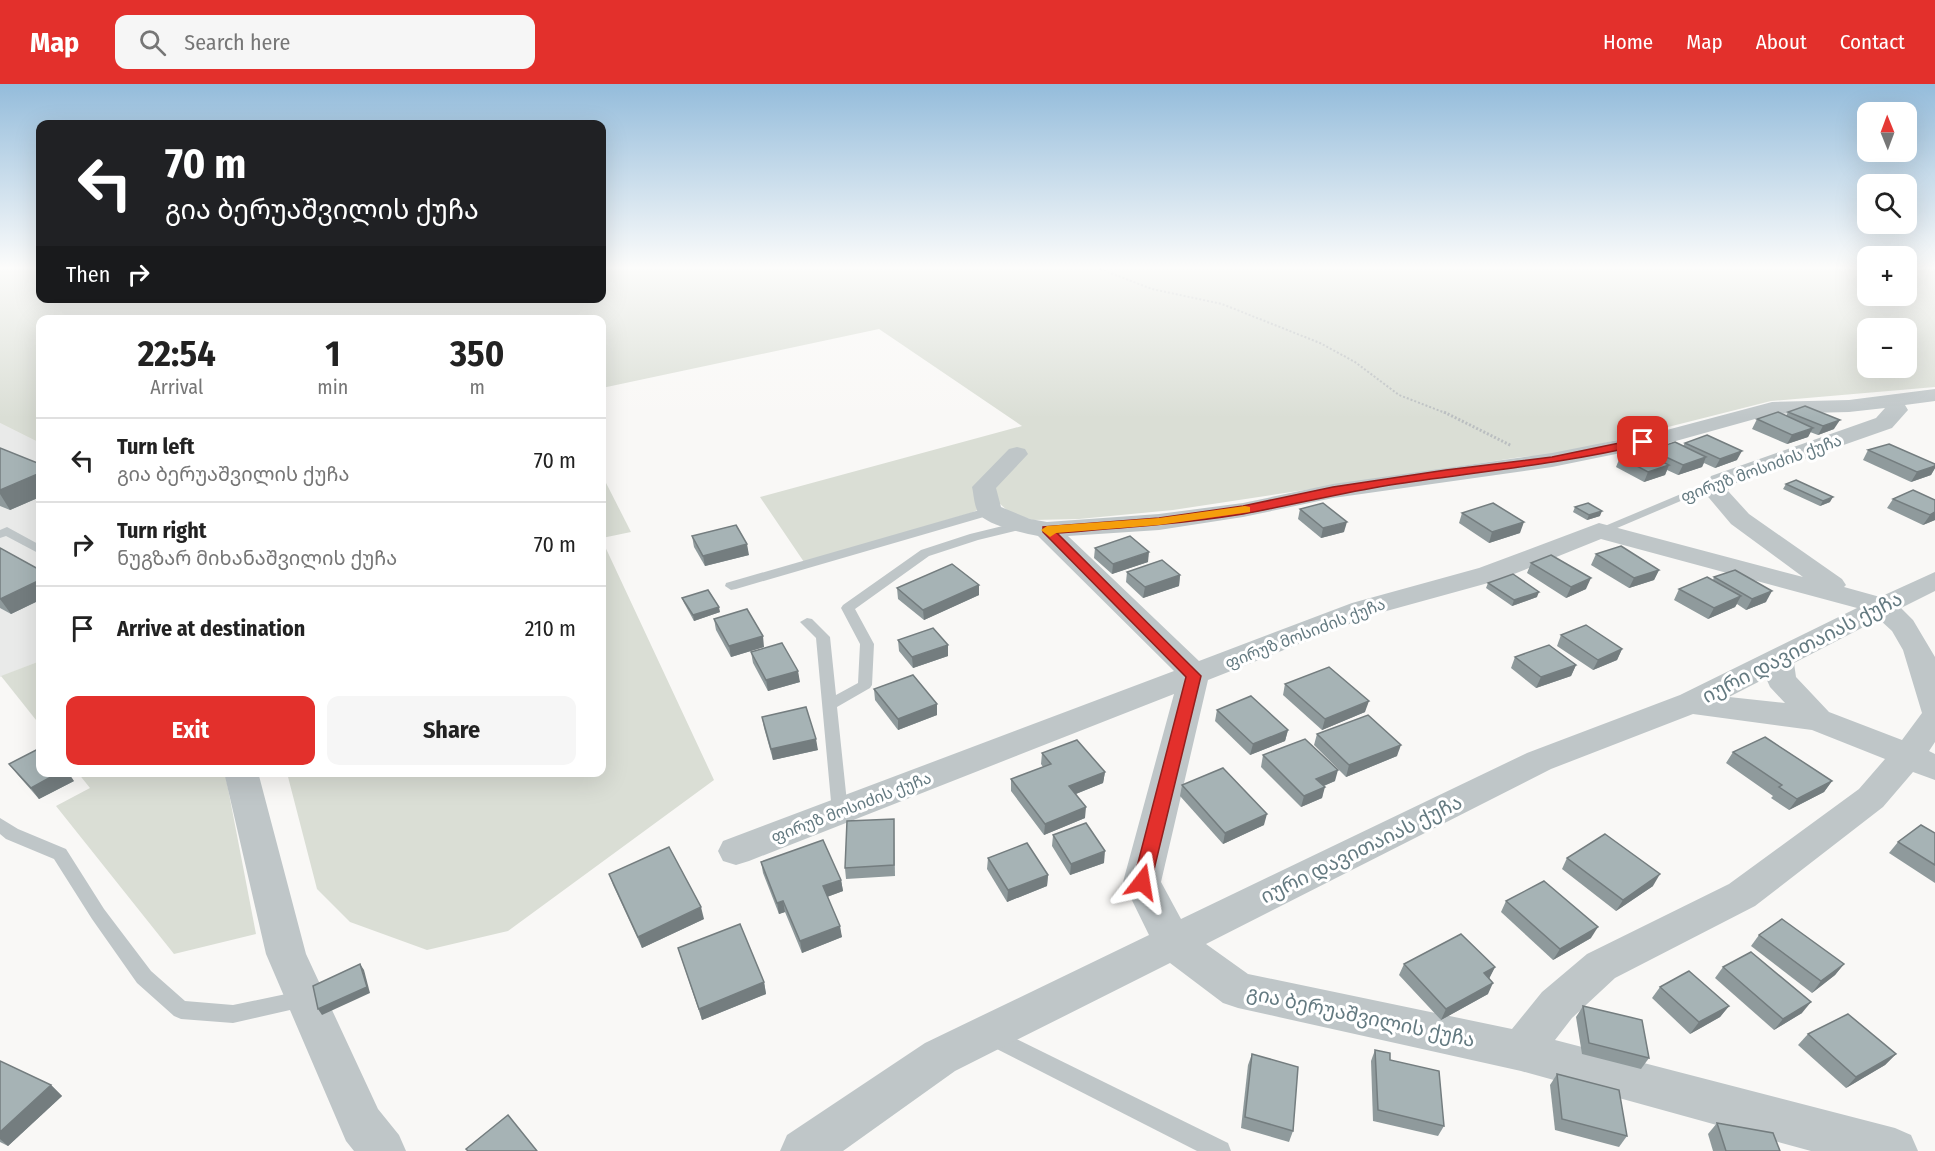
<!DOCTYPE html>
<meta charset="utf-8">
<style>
:root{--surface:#fff;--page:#f6f6f6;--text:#222;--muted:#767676;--line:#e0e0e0;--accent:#e3302c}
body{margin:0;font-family:"Fira Sans Condensed","Noto Sans Georgian",sans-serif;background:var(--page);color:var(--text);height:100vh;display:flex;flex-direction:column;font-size:22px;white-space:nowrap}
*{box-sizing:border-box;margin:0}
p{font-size:20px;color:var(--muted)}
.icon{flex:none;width:33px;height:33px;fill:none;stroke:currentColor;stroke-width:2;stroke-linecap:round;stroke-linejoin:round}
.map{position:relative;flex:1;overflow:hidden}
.side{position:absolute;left:36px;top:231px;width:570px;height:462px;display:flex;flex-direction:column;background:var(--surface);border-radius:12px;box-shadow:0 6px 24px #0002}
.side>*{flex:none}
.guide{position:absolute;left:36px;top:36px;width:570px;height:183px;border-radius:12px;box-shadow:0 6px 24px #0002;background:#202124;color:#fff;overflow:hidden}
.needle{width:39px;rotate:359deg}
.tools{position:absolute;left:1857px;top:18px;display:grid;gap:12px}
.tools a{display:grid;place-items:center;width:60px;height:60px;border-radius:12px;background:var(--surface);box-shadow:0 6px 24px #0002;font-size:30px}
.pin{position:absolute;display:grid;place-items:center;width:51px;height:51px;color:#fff;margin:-26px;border-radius:12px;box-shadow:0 3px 9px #0006}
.me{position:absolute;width:66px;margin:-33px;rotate:14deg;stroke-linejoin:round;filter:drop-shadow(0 0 4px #0008)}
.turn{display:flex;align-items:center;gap:21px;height:126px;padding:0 30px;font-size:27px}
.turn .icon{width:78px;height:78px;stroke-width:2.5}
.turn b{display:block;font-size:42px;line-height:51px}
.then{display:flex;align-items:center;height:57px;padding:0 30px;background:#0003;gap:12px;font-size:22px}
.eta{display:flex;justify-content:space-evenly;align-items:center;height:102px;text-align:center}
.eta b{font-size:36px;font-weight:700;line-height:42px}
.action{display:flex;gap:12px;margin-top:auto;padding:12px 30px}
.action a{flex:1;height:69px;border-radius:12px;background:var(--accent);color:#fff;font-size:24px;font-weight:700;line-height:69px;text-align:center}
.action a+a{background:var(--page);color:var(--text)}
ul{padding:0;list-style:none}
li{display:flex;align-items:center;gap:18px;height:84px;padding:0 30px;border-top:2px solid var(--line)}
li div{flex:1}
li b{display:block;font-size:22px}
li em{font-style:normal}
header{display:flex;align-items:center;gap:36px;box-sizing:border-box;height:84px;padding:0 30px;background:var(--accent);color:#fff}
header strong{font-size:28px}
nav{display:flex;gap:33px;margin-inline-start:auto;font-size:21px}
.search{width:420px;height:54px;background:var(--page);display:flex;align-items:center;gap:15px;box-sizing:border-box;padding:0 21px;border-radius:12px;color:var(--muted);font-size:22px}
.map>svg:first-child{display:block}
</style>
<header>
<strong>Map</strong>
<div class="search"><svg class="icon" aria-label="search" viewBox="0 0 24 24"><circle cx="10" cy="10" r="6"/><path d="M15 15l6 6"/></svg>Search here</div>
<nav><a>Home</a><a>Map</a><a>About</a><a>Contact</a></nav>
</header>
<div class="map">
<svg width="1935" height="1067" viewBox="0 0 1935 1067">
<rect width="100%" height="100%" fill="#f9f8f6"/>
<polygon fill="#e9eae9" points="0,339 36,357 40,356 40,577 0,593"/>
<g fill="#daded5" fill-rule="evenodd">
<path d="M 0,185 L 40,185 L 40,214 L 602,214 L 602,185 L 1867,185 L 1868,212 L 1906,212 L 1907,185 L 1935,185 L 1935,303 L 1771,317 L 1561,370 L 1521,373 L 1173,426 L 1079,435 L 1033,436 L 1010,429 L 997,417 L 971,429 L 804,478 L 760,413 L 1022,342 L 879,245 L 602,304 L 602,236 L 40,236 L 40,356 L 36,357 L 0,339 ZM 1868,244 L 1906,244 L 1906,284 L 1868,284 Z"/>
<polygon points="602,391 631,448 602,454"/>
<polygon points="602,456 714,696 508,847 427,866 350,838 317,805 287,689 602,688"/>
<polygon points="40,577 40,641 1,592"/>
<polygon points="78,689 225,689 256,850 174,870 56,722 90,704"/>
</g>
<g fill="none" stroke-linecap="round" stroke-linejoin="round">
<polyline stroke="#babec0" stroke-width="2" stroke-dasharray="2 2" stroke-linecap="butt" points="1100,185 1152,205 1222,220 1320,259 1355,278 1399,311 1448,330"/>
<polyline stroke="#babec0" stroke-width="3" stroke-dasharray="2 2" stroke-linecap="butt" points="1444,328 1512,362"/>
<g fill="#bfc6c8" fill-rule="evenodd">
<polygon points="1719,394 1723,395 1723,399 1603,450 1595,450 1593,447"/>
<polygon points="990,423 994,424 996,427 994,430 736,505 731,506 725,502 726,499"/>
<polygon points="1023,437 1027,438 1029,441 1027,444 978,456 929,472 855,525 874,560 872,601 870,604 837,623 848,728 846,732 840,734 834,732 832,728 816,554 800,538 807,534 812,535 830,553 836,611 858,599 860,560 841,524 843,521 921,466 970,450"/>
<polygon points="7,443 40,461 40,470 6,452 0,454 0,446"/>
<polygon points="0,734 18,745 66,765 104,825 151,887 185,917 233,921 305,906 312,909 315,915 312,921 233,939 181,935 174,932 137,899 92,835 54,775 6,755 0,750"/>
<polygon points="992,943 1228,1059 1231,1067 1197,1067 985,959 982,952 985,945"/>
</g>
<g fill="#bfc6c8" fill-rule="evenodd">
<path d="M 1935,305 L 1935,317 L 1905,321 L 1908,326 L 1892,344 L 1730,401 L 1728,407 L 1749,430 L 1842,495 L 1846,501 L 1844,503 L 1880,513 L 1935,488 L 1935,507 L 1901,524 L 1913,536 L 1935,573 L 1935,658 L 1929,667 L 1935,670 L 1935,696 L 1913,688 L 1883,723 L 1755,822 L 1615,894 L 1572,934 L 1555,956 L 1895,1044 L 1911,1051 L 1918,1067 L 1811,1067 L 1521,987 L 1238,924 L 1223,919 L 1170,879 L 955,987 L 843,1067 L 780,1067 L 787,1051 L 925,959 L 1149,851 L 1123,798 L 1174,610 L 749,777 L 736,781 L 723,777 L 718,767 L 723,757 L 1174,587 L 1038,452 C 1023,449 990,442 980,431 C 974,424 974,411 972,403 L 1009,365 L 1017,363 L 1025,365 L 1028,370 L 996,404 L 1001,423 L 1030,435 L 1047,438 L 1159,430 L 1243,419 L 1333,400 L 1552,369 L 1663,347 L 1772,318 L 1849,316 ZM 1885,324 L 1876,334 L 1711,392 L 1704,408 L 1731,440 L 1803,493 L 1599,439 L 1479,484 L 1352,519 L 1199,577 L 1068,452 L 1159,446 L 1243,433 L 1333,414 L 1552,383 L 1665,360 L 1773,330 L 1849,328 ZM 1601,455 L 1857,524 L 1680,611 L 1527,669 L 1181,835 L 1161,798 L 1208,596 L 1372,531 L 1499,496 ZM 1879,535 L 1892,547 L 1903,566 L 1922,629 L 1902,656 L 1829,628 L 1796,593 L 1794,579 ZM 1766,594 L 1770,603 L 1785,619 L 1729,613 ZM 1693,630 L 1812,646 L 1885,675 L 1859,705 L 1729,800 L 1587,870 L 1542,908 L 1512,945 L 1248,890 L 1206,860 L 1551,685 Z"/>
<polygon points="224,688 258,688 306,870 378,1025 399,1051 406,1067 354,1067 346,1057 266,870"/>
</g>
</g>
<g fill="#8f9a9c">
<polygon points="1788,328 1834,345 1818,351 1810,348 1808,353 1787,360 1752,345 1757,335 1786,332"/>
<polygon points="1685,359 1737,376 1715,384 1704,379 1702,383 1678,391 1667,386 1665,391 1644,398 1616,383 1620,373 1649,371 1651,366 1683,362"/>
<polygon points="0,364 40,380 40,413 10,426 0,422"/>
<polygon points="1868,366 1935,380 1935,384 1931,391 1911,398 1863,376"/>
<polygon points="1786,400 1830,418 1820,422 1783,405"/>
<polygon points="1913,406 1935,436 1923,441 1887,424 1893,415"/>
<polygon points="1575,423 1600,432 1587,436 1573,428"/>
<polygon points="1300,425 1344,448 1321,454 1298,435"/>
<polygon points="1462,429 1520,449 1489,459 1459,439"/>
<polygon points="692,452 749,471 705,482 694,463"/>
<polygon points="0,464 40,486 40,516 11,530 0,524"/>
<polygon points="1095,464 1148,478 1112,490 1094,474"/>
<polygon points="1596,470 1659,486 1654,496 1629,504 1591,481"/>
<polygon points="1531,479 1586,505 1566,514 1527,489"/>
<polygon points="1127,488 1180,491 1179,502 1143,514 1126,498"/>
<polygon points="1714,493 1766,518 1746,526 1737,520 1735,523 1708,535 1674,516 1679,505 1713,496"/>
<polygon points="1488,499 1537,513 1512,522 1486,504"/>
<polygon points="897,504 979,511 924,536 898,515"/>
<polygon points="682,514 720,528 694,537 684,519"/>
<polygon points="714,535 764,563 731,573 716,546"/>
<polygon points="1561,551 1622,565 1617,576 1593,586 1557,562"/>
<polygon points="898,556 948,561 948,572 913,584 899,567"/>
<polygon points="751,568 800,598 768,607 753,579"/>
<polygon points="1515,573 1576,581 1571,592 1536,604 1511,584"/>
<polygon points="1285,600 1365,628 1322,646 1283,611"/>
<polygon points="874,605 937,620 937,631 898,646 875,616"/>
<polygon points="1217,626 1288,646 1285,657 1250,671 1215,637"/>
<polygon points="762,633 818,666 773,676 764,644"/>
<polygon points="1317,650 1397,672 1346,693 1314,661"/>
<polygon points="1733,668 1832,697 1824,708 1789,726 1771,714 1773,712 1726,679"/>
<polygon points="1042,669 1105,688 1103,699 1076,710 1085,734 1044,751 1011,707 1011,695 1043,683 1041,680"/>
<polygon points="1263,671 1335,697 1324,702 1322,714 1301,723 1261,683"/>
<polygon points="9,680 74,697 39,715 18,691"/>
<polygon points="1182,701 1264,741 1223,760 1180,712"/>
<polygon points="894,735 895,792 846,795 845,784"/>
<polygon points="1935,749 1935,799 1889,769 1898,758"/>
<polygon points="1053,751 1104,779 1070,791 1052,762"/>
<polygon points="988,774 1048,791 1047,802 1007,818 987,785"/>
<polygon points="1567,774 1653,802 1616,827 1562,785"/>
<polygon points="761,778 841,796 843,807 827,813 842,853 802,869 785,828 779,830 763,789"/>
<polygon points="609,790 704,835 642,864 613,801"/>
<polygon points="1506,817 1591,854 1553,876 1501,828"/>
<polygon points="1759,851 1844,880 1835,891 1812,909 1751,862"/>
<polygon points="678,864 764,898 766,910 702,936"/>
<polygon points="1404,880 1495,883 1489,894 1488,910 1441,936 1399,891"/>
<polygon points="1723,883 1802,929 1774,946 1715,894"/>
<polygon points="1660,903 1729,922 1720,933 1690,950 1652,914"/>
<polygon points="1583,922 1649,974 1641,985 1582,970 1576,933"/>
<polygon points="1808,950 1896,970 1885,981 1846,1004 1798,961"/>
<polygon points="1375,966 1444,1042 1438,1052 1373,1037 1371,977"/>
<polygon points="1252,970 1293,1047 1289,1058 1241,1044 1248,981"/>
<polygon points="0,977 51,1001 62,1012 8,1062 0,1058"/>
<polygon points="1557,990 1627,1052 1619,1063 1555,1046 1550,1001"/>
<polygon points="1717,1039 1780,1067 1713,1067 1708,1050"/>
</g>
<g fill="#747d7f">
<polygon points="1840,336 1834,345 1818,351 1823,342"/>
<polygon points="1813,344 1808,353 1787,360 1792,351"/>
<polygon points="1742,367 1737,376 1715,384 1720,375"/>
<polygon points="1706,373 1702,383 1678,391 1683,381"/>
<polygon points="1669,381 1665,391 1644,398 1648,388"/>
<polygon points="1935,382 1935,384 1931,391 1911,398 1917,388"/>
<polygon points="40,389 40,413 10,426 0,410 0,406"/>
<polygon points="1833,413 1830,418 1820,422 1823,417"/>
<polygon points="1602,427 1600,432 1587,436 1589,431"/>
<polygon points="1935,428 1935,436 1923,441 1930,431"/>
<polygon points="1347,438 1344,448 1321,454 1323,444"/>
<polygon points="1524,438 1520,449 1489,459 1492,448"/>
<polygon points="747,460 749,471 705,482 703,472"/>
<polygon points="1149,468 1148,478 1112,490 1113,480"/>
<polygon points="1659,486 1654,496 1629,504 1634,494"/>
<polygon points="1180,491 1179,502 1143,514 1145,503"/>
<polygon points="1591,494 1586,505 1566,514 1571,503"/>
<polygon points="40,496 40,516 11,530 0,515"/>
<polygon points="979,501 979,511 924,536 923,526"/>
<polygon points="1772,507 1766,518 1746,526 1752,515"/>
<polygon points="1539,508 1537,513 1512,522 1514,516"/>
<polygon points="1741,512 1735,523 1708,535 1714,524"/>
<polygon points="719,523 720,528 694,537 693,531"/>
<polygon points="763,552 764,563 731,573 729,562"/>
<polygon points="948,561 948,572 913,584 912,573"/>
<polygon points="1622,565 1617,576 1593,586 1598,576"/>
<polygon points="1576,581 1571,592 1536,604 1541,593"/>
<polygon points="798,587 800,598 768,607 766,596"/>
<polygon points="1369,617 1365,628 1322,646 1325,635"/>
<polygon points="937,620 937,631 898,646 898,635"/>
<polygon points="1288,646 1285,657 1250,671 1253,660"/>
<polygon points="816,655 818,666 773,676 771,665"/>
<polygon points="1401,661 1397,672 1346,693 1349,681"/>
<polygon points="1338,686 1335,697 1313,706 1316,695"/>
<polygon points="60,688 68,688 74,697 39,715 31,704"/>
<polygon points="1105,688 1103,699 1068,713 1069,702"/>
<polygon points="1832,697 1824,708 1789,726 1797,715"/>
<polygon points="1325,703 1322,714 1301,723 1304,712"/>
<polygon points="1086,723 1085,734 1044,751 1045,740"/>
<polygon points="1267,730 1264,741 1223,760 1225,749"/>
<polygon points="1105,767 1104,779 1070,791 1071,780"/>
<polygon points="1660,790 1653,802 1616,827 1623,816"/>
<polygon points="1048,791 1047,802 1007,818 1008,806"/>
<polygon points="841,796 843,807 824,814 823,802"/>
<polygon points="783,817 785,828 779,830 777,819"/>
<polygon points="701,823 704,835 642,864 638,853"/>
<polygon points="840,842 842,853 802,869 800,857"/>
<polygon points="1598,843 1591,854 1553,876 1560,865"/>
<polygon points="360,880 364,886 370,909 322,931 318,925"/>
<polygon points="1844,880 1835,891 1812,909 1821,897"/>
<polygon points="1495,883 1489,895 1484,889"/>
<polygon points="764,898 766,910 702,936 699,925"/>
<polygon points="1493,899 1488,910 1441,936 1446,925"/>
<polygon points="1811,918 1802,929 1774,946 1783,935"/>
<polygon points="1729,922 1720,933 1690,950 1699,938"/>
<polygon points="1896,970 1885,981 1846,1004 1856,993"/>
<polygon points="51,1001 62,1012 8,1062 0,1055 0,1048"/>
</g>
<g fill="#a6b3b5" stroke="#747d7f" stroke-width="1.5">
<polygon points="1805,322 1840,336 1823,342 1788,328"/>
<polygon points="1778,328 1813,344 1792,351 1757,335"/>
<polygon points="1707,351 1742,367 1720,375 1685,359"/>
<polygon points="1675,358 1706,373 1683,381 1651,366"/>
<polygon points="1889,360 1935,380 1935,382 1917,388 1868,366"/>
<polygon points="0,364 40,380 40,389 0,406"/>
<polygon points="1640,367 1669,381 1648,388 1620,373"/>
<polygon points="1796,396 1833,413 1823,417 1786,400"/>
<polygon points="1913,406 1935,416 1935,428 1930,431 1893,415"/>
<polygon points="1323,419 1347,438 1323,444 1300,425"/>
<polygon points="1493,419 1524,438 1492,448 1462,429"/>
<polygon points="1588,419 1602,427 1589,431 1575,423"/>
<polygon points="736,441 747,460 703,472 692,452"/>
<polygon points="1130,452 1149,468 1113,480 1095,464"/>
<polygon points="1621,462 1659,486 1634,494 1596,470"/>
<polygon points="0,464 40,486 40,496 0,515"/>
<polygon points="1551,471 1591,494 1571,503 1531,479"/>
<polygon points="1162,476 1180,491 1145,503 1127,488"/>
<polygon points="952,480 979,501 923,526 897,504"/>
<polygon points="1735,486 1772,507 1752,515 1714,493"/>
<polygon points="1513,490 1539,508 1514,516 1488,499"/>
<polygon points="1707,493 1741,512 1714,524 1679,505"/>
<polygon points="708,506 719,523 693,531 682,514"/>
<polygon points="747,525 763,552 729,562 714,535"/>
<polygon points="1586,541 1622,565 1598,576 1561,551"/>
<polygon points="933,544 948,561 912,573 898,556"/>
<polygon points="782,559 798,587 766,596 751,568"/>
<polygon points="1549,561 1576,581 1541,593 1515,573"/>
<polygon points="1329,583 1369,617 1325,635 1285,600"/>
<polygon points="913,591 937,620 898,635 874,605"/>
<polygon points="1251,612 1288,646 1253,660 1217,626"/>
<polygon points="806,623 816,655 771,665 762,633"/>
<polygon points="1368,631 1401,661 1349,681 1317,650"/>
<polygon points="1765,653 1832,697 1797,715 1779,703 1782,701 1733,668"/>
<polygon points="1305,655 1338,686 1316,695 1325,703 1304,712 1263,671"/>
<polygon points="1077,656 1105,688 1069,702 1086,723 1045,740 1011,695 1051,680 1042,669"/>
<polygon points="40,664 40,688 60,688 31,704 9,680"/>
<polygon points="1223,684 1267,730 1225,749 1182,701"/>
<polygon points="894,735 894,781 845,784 847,737"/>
<polygon points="1086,739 1105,767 1071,780 1053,751"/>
<polygon points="1921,741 1935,749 1935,781 1898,758"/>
<polygon points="1605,750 1660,790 1623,816 1567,774"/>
<polygon points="823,756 841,796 823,802 840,842 800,857 783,817 777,819 761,778"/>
<polygon points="1027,759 1048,791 1008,806 988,774"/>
<polygon points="669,763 701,823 638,853 609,790"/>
<polygon points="1544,797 1598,843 1560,865 1506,817"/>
<polygon points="1782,835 1844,880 1821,897 1759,851"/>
<polygon points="740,840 764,898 699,925 678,864"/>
<polygon points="1461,850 1495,883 1484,889 1493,899 1446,925 1404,880"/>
<polygon points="1751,868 1811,918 1783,935 1723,883"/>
<polygon points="360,880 367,903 318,925 313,902"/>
<polygon points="1689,887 1729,922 1699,938 1660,903"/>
<polygon points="1583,922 1642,936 1649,974 1589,959"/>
<polygon points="1848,930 1896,970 1856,993 1808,950"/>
<polygon points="1375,966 1390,969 1390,976 1439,987 1444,1042 1378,1026"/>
<polygon points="1252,970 1298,983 1293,1047 1245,1033"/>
<polygon points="0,977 51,1001 0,1048"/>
<polygon points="1557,990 1619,1006 1627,1052 1562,1035"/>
<polygon points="508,1031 537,1067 468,1067 466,1065"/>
<polygon points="1717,1039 1773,1049 1780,1067 1726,1067"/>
</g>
<linearGradient id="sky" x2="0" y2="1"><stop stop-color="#94bcdb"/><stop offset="0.55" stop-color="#fcfcfb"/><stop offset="1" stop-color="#fcfcfb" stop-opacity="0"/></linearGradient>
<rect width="1935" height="334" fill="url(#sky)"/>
<path fill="#e3302c" stroke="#941f1d" stroke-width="1.5" d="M 1643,354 L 1648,358 L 1646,360 C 1562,380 1476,388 1390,401 C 1341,409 1292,421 1243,430 C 1181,440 1119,444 1057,449 L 1201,592 L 1151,798 L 1148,804 L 1142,806 L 1136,804 L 1133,798 L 1186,593 L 1043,448 L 1043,443 L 1159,434 L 1243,422 L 1333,403 L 1446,386 L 1552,373 Z"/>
<polygon fill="#f59e0b" points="1245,422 1250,423 1250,428 1159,441 1056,449 1050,453 1041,446 1047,442 1159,434"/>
<g text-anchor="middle" stroke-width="6" stroke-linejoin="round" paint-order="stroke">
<g font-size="16" fill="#647a81" stroke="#fff">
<text transform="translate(1761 384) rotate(-20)" y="6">ფირუზ მოსიძის ქუჩა</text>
<text transform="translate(1305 549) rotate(-21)" y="6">ფირუზ მოსიძის ქუჩა</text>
<text transform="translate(851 723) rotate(-21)" y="6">ფირუზ მოსიძის ქუჩა</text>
</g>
<g font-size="20" fill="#647a81" stroke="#fff">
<text transform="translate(1802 563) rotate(-27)" y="7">იური დავითაიას ქუჩა</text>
<text transform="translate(1361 765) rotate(-26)" y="7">იური დავითაიას ქუჩა</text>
<text transform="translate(1361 932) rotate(12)" y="7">გია ბერუაშვილის ქუჩა</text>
</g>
</g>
</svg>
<div class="tools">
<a><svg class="needle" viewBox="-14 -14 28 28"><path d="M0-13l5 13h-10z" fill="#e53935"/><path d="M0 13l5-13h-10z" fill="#767676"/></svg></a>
<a><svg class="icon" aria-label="search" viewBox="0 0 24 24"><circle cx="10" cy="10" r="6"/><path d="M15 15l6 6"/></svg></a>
<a>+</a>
<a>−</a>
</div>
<div class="pin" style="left:1643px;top:358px;background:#d93025"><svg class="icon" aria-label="arrive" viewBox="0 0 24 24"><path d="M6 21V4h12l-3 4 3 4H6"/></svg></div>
<svg class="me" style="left:1142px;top:798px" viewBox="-20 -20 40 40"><path d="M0-17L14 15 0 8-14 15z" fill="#e3302c" stroke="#fff" stroke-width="4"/></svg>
<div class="guide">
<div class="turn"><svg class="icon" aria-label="left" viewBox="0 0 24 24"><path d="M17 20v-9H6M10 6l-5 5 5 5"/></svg><div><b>70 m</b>გია ბერუაშვილის ქუჩა</div></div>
<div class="then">Then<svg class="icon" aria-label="right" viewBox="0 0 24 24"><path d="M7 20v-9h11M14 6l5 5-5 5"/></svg></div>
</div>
<section class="side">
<div class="eta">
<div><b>22:54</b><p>Arrival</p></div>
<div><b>1</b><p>min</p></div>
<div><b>350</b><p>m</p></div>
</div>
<ul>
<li><svg class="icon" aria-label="left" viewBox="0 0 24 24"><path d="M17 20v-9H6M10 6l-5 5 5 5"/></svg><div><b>Turn left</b><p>გია ბერუაშვილის ქუჩა</p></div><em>70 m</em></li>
<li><svg class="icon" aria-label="right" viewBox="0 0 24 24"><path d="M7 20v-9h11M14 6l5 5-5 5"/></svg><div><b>Turn right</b><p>ნუგზარ მიხანაშვილის ქუჩა</p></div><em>70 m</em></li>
<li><svg class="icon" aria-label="arrive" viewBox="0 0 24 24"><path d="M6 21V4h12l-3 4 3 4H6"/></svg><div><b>Arrive at destination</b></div><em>210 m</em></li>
</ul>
<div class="action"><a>Exit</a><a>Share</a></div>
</section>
</div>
